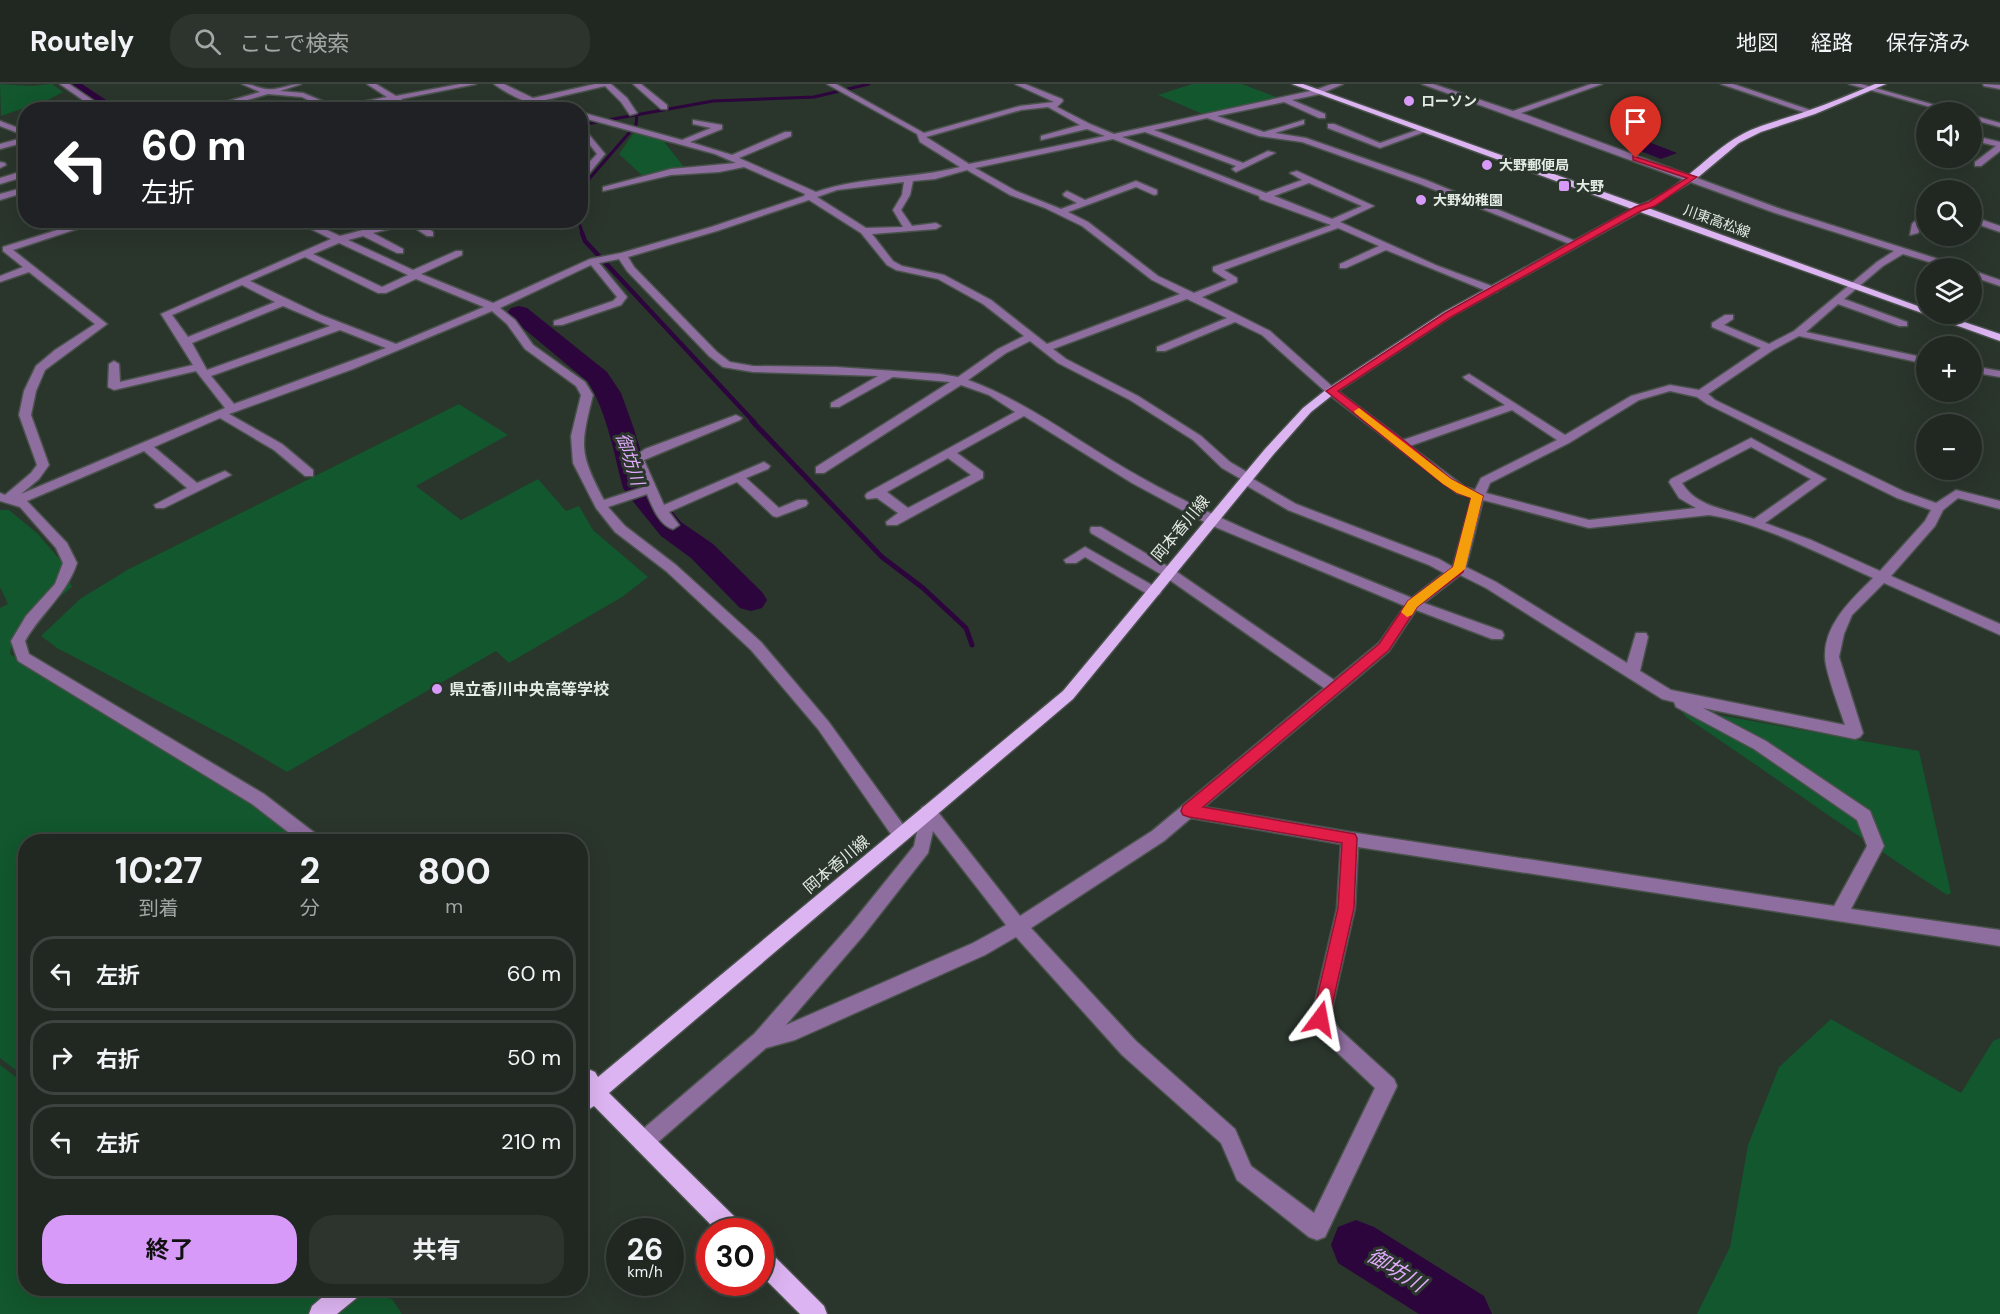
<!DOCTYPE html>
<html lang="ja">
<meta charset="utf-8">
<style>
:root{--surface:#202821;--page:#2d342e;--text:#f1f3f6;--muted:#a2a6a5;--line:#3d443f;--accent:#d89af8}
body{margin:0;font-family:"DM Sans","Noto Sans JP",sans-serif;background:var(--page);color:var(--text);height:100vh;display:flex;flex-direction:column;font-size:22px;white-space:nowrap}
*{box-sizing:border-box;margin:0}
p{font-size:20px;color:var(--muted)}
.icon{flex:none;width:33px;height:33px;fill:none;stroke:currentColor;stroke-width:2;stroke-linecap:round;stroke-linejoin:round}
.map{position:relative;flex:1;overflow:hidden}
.sheet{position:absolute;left:18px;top:750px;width:570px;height:462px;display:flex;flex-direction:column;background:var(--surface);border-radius:24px;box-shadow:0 6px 24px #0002,0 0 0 2px var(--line)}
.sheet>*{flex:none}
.guide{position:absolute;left:18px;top:18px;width:570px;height:126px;border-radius:24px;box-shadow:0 6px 24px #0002,0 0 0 2px var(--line);background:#202124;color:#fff;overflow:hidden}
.fabs{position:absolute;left:1916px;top:18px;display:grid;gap:12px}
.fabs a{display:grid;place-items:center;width:66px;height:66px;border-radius:50%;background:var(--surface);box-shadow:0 6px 24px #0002,0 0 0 2px var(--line);font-size:30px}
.speed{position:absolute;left:606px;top:1134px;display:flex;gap:12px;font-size:30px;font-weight:700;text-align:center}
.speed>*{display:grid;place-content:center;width:78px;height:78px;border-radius:50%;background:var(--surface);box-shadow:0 6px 24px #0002,0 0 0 2px var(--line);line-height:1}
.speed small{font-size:15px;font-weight:400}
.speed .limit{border:9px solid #d22;background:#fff;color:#111}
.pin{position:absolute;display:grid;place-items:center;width:51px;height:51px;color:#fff;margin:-62px -26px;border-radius:50% 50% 50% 0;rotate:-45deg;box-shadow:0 0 6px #0007}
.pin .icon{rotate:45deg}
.me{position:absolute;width:66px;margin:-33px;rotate:13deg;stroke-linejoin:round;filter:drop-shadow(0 0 4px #0008)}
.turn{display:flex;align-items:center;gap:21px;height:126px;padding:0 24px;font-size:27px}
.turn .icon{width:78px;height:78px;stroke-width:2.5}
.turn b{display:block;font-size:42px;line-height:51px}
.eta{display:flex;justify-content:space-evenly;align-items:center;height:102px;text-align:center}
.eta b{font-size:36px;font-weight:700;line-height:42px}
.cta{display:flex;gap:12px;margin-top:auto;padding:12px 24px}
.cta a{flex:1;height:69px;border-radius:24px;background:var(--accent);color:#111;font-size:24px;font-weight:700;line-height:69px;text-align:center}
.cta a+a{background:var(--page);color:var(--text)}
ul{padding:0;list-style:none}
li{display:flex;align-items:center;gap:18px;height:75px;margin:0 12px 9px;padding:0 12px;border:3px solid var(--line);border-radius:24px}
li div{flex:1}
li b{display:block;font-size:22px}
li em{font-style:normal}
header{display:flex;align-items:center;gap:36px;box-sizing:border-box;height:84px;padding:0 30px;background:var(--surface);border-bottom:2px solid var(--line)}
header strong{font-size:28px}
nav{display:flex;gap:33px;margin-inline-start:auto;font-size:21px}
.search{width:420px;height:54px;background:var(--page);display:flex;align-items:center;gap:15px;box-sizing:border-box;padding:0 21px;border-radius:24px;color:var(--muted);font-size:22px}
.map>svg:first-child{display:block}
</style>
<header>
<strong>Routely</strong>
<div class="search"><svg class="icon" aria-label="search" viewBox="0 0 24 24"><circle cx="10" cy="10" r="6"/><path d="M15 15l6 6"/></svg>ここで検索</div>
<nav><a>地図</a><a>経路</a><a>保存済み</a></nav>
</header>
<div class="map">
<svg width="2000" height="1230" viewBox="0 0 2000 1230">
<rect width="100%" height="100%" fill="#2a352c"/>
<g fill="#12572d">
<polygon points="0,0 32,2 52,0 63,8 48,16 1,32"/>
<polygon points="1192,0 1242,0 1281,15 1205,31 1158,11"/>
<polygon points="635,47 661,54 684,83 644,93 619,70"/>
<polygon points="459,320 508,351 416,402 461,436 538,395 566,427 579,422 593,446 648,493 622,513 509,579 496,567 287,688 238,659 57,564 41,552 80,515 127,486"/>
<polygon points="0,426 9,426 38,450 61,477 72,503 13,551 10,570 253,720 298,757 26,758 25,993 0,974 0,524 8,520 0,503"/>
<path d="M 1679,624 L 1919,667 L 1951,809 L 1947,811 C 1859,754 1773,692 1686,633 Z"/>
<polygon points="1831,935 1961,1009 1993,957 2000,954 2000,1230 1697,1230 1730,1163 1748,1061 1779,983"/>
<polygon points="0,981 25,1000 26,1204 348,1205 392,1215 402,1230 0,1230"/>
</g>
<polygon fill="#2c053c" points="1641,55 1677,69 1661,75 1625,61"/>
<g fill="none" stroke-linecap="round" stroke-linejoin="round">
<g stroke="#2c053c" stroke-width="3">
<polyline points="1992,0 2000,2"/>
<polyline points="580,41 713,17 814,13 869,0"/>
<polyline points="580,114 589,95 636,41 637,30"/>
<polyline points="578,136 583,151"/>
</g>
<polyline stroke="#2c053c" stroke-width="4.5" points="582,149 585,157 754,338"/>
<polyline stroke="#2c053c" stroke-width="5" points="752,337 882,473 923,504 966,544 972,561"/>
<g fill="#2c053c" fill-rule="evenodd">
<polygon points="61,0 82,0 121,26 99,26"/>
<path d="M 519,222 L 527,224 L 607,288 L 621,309 L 634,345 L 651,402 L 681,438 L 713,460 L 762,508 L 767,516 L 762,524 L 751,527 L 740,524 L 691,474 L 661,452 L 627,410 L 623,404 C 614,369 607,329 588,298 L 511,234 L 507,229 L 511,224 Z"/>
<polygon points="1356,1136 1374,1143 1484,1212 1492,1230 1419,1230 1338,1179 1331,1161 1338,1143"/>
</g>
<defs>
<g id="minor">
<polygon points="60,0 69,0 107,26 97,26"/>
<path d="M 242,0 C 252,0 258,4 266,5 C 276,7 290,0 301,0 L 280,7 L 303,9 L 327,19 L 341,22 L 387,13 L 367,0 L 376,0 L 396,12 L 460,0 L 476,0 L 401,15 L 403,17 L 399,19 L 393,17 L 337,26 L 322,23 L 302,13 L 268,10 L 213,26 L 198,26 L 260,8 Z"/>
<path d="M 494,0 L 504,0 L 533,14 L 595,0 L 611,0 L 627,14 L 637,29 L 630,31 L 621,18 L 605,2 L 541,17 L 567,26 C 542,26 514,15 494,0 Z"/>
<polygon points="633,0 641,0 667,21 667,25 661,25"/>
<path d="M 827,0 L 836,0 L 924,49 L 1020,22 L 1054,18 L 1015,0 L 1025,0 L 1062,15 L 1063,17 L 1057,23 L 1090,40 L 1114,50 L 1315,6 L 1332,0 L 1343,0 L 1320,10 L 1292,16 L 1325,30 L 1325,34 L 1319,34 L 1284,18 L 1217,32 L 1264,48 L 1304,36 L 1304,40 L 1275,49 L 1306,54 L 1426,96 L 1580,159 L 1572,161 L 1420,100 L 1302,58 L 1259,52 L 1207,34 L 1154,46 L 1243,79 L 1268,67 L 1275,69 L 1236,88 L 1232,85 L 1236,82 L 1145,48 L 1122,53 L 1266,109 L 1302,96 L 1290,89 L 1297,87 L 1374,122 L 1340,138 L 1438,182 L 1497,204 L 1497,208 L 1489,208 L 1386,166 L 1346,184 L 1340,184 L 1340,180 L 1379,162 L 1338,144 L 1224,186 L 1237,194 L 1237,198 L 1202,213 L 1270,247 L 1335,305 L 1403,356 L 1505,321 L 1465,295 L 1463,293 L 1469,290 L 1565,351 L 1631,312 L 1670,301 L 1699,306 L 1761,264 L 1712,243 L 1712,239 L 1725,231 L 1733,231 L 1733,235 L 1724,241 L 1769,260 L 1794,247 L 1877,178 L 1894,167 L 1775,129 L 1422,0 L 1433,0 L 1513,27 L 1591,0 L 1602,0 L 1521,29 L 1781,125 L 1960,182 L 1961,184 L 1949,184 L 1903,170 L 1883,182 L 1844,215 L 1907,238 L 1907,242 L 1899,242 L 1838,220 L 1806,248 L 1926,274 L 1926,280 L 1799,252 L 1773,266 L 1708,310 L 1715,316 L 1905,408 L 1936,419 L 1956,406 L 2000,417 L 2000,425 L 1958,414 L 1943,426 L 1935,442 L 1891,492 L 2000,540 L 2000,551 L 1884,499 L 1852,531 L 1844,550 L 1839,573 L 1863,649 L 1860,653 L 1855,655 L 1703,624 L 1766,657 L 1870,727 L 1884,762 L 1851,825 L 2000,846 L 2000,862 L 1358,763 L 1355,824 L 1330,933 L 1339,945 L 1394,995 L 1397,1002 L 1325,1153 L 1317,1156 L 1309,1153 L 1237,1096 L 1221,1059 L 1122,971 L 1016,853 L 985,871 L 795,956 L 766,964 L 650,1065 L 643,1068 L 636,1065 L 633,1058 L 636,1051 L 754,950 L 851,840 L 914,762 L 922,723 L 928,721 L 934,723 L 1020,832 L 1152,747 L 1324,604 L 1164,492 L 1091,449 L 1090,446 L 1091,443 L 1101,443 L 1174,486 L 1334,596 L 1379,559 L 1405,522 L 1208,440 L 1132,399 L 1024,332 L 957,369 L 983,388 L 983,394 L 897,441 L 887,441 L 886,438 L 898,429 L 877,414 L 867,415 L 865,412 L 867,409 L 1015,328 L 989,311 L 961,301 L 824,389 L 816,389 L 816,383 L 950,298 L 893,293 L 839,323 L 831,323 L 831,319 L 878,292 L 753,288 L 723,283 L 709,272 L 627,187 L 619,175 L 599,179 L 627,213 L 621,221 L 562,241 L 554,241 L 554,237 L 613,217 L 617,213 L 591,181 L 500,224 L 515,236 L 533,261 L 585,298 L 593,311 C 580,363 579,368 604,416 L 644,403 L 631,375 L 645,365 L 736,331 L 742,334 L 740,336 L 644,376 L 664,421 L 764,378 L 770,382 L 768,385 L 746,394 L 779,424 L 798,416 L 806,416 L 808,419 L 806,422 L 777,433 L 773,432 L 737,398 L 669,428 L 679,441 L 673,445 C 659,441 652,422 647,410 L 608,423 L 625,442 L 676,481 L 761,558 L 828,637 L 907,746 L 909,751 L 907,756 L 901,758 L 895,756 L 818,645 L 751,566 L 666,487 L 615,448 L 596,424 L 573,379 L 571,352 L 581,311 L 576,302 L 525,265 L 507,240 L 492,227 L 353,285 L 229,330 L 282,360 L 313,386 L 313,392 L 305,392 L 274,366 L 220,334 L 154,363 L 197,399 L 225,387 L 231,391 L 164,424 L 156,424 L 154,421 L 187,404 L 144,367 L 27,417 L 67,459 L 77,479 C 67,510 41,529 25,557 L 29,570 L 264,710 L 320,753 L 322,758 L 301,758 L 252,720 L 18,577 L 11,557 L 26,532 L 55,500 L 63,479 L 56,464 L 20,423 L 0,417 L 0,409 L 5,411 L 31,389 L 37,381 L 19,331 L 24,307 L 36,282 L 55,266 L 95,240 L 29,188 L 0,198 L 0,192 L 23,183 L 3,167 L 3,163 L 89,136 L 104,136 L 13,166 L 107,240 L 45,286 L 36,307 L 31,331 L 49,381 L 39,395 L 21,410 L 225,324 L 196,287 L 114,306 L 108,303 L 109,280 L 114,277 L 119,280 L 120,298 L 193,281 L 161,230 L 331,155 L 293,136 L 305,136 L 340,152 L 401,136 L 417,136 L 433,148 L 433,152 L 427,152 L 409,140 L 373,149 L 403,165 L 403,169 L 397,169 L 363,152 L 348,156 L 413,186 L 456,167 L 462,167 L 462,171 L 421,190 L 493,219 L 590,175 L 621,169 L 711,143 L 804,112 L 805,110 L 744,83 L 719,88 L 671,91 L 603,107 L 603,103 L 671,85 L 736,79 L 715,70 L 580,33 L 580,28 L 682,56 L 711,44 L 693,40 L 693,36 L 722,41 L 722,45 L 690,58 L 732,71 L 785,48 L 791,48 L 791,52 L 739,74 L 816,108 C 863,92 913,95 960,83 L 920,58 L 917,50 ZM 1048,23 L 1080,41 L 1041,52 L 1041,56 L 1087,45 L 1105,52 L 969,80 L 926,53 L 1021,26 ZM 1113,55 L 1259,112 L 1260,115 L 1331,141 L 1213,183 L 1213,187 L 1227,196 L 1194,209 L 1158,192 L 1088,138 L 1068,128 L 1136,103 L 1154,111 L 1157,110 L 1157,106 L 1136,97 L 1085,116 L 1067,107 L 1063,110 L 1064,112 L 1077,119 L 1061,125 L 1016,107 L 975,84 ZM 967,86 L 1010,111 L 1045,124 L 1082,142 L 1152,196 L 1180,210 L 1047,260 L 991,216 L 944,191 L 902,182 L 893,177 L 872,150 L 936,145 L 941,142 L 936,139 L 912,142 L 901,126 L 910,111 L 913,97 L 935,95 ZM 904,98 L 902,111 L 893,126 L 903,143 L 866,144 L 817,113 L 837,106 ZM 1309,99 L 1362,122 L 1332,135 L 1274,112 ZM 809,116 L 861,149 L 887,181 L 896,186 L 938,195 L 983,220 L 1024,252 L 998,265 L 958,293 L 940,290 L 836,283 L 753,282 L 730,278 L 717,268 L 634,183 L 628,173 L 717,147 ZM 339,159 L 408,191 L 382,203 L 313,170 ZM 305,173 L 378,209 L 386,209 L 416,195 L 484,223 L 396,260 L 321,231 L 250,197 ZM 242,201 L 275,218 L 188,253 L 172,231 ZM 1187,215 L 1227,234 L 1157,263 L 1157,267 L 1165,267 L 1235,238 L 1262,251 L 1327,309 L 1457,409 L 1472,413 L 1453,483 L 1439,475 L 1296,420 L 1253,395 L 1252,391 L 1230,378 L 1201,352 L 1138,312 L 1066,275 L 1053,265 ZM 283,222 L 330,242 L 207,286 L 192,259 ZM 340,246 L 386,264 L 234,320 L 211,292 ZM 1030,257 L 1058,279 L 1130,316 L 1193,356 L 1222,384 L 1241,395 L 1242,399 L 1288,426 L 1429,481 L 1444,489 L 1412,514 C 1320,476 1228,442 1142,394 C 1083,362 1031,319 968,296 L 1006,269 ZM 1670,307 L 1697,313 L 1707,320 L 1897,414 L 1931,426 L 1925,437 L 1880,487 L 1811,456 L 1765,439 L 1826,395 L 1751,354 L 1671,395 L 1669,398 L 1679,414 L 1696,424 L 1589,436 L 1486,409 L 1490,399 L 1569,359 L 1639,316 ZM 1512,326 L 1557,356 L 1481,394 L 1475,406 L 1465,403 L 1410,362 ZM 1751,363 L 1811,395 L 1754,435 C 1728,425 1697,424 1682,399 ZM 948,374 L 971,391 L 908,424 L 887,408 ZM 1483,416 L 1589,444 L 1709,431 C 1762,439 1824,472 1873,494 C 1852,515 1824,540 1825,573 C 1825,587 1840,626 1845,641 L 1671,606 L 1640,587 L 1648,553 L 1646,549 L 1636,549 L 1627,579 L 1496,498 L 1466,483 ZM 1460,491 L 1486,504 L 1662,615 L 1674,618 L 1676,623 L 1754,665 L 1857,736 L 1867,762 L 1834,822 L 1350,748 L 1204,723 L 1389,567 L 1416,526 L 1492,555 L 1502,555 L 1504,551 L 1502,547 L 1424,519 ZM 1191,734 L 1341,760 L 1337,824 L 1311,935 L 1325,957 L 1375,1004 L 1314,1129 L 1251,1082 L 1235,1045 L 1136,957 L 1031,844 L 1164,757 ZM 933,747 L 1006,841 L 973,859 L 786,941 L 863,852 L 928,769 Z"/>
<polygon points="1721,0 1733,0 1816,28 1809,30"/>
<polygon points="1849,0 1861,0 1959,28 1948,28"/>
<polygon points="1983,0 2000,1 2000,5 1984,2"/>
<polygon points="154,21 185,24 189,26 140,26"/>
<polygon points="1971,31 2000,39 2000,43 1971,35"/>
<polygon points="0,37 26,47 26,52 0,42"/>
<polygon points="1328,40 1334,40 1380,59 1420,45 1427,47 1380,64 1328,44"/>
<polygon points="581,41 605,70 587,92 580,93 580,88 597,70 580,48"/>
<polygon points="1971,51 2000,58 2000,67 1981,82 1975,82 1975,78 1996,62 1971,56"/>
<polygon points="26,53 26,58 0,65 0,60"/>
<polygon points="0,78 5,79 6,81 0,84"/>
<polygon points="23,87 26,87 26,92 0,100 0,94"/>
<polygon points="26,103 26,108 0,116 0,110"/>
<polygon points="1926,126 1926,135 1918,149 1910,151 1912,140"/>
<polygon points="1971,132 2000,142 2000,148 1971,138"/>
<polygon points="1971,186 2000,196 2000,202 1971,192"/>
<polygon points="1971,282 2000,287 2000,293 1971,288"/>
<polygon points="1085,463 1159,505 1161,508 1159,511 1149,511 1085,473 1076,479 1066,479 1064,476"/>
</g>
<g id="major">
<path d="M 1292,0 L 1303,0 L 1640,121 C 1677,108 1701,76 1734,55 C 1755,41 1782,36 1807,27 C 1830,19 1853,9 1875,0 L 1886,0 L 1815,30 L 1761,48 L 1739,59 L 1696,95 L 1648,124 L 1926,225 L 1926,230 L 1940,230 L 2000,250 L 2000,257 L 1640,128 L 1452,232 L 1335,309 L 1311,328 L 1273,371 L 1073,615 L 609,1009 L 742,1140 L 745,1148 L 718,1148 L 594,1022 L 580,1031 L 580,1008 L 583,1006 L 580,1001 L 581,988 L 588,985 L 595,988 L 598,993 L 1063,607 L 1265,365 L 1303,324 L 1327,305 L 1444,228 L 1632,125 Z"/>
<polygon points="760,1163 768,1166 824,1222 827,1230 800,1230 760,1190"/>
<polygon points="333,1204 362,1204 359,1212 337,1230 309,1230 312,1222"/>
</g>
</defs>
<use href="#minor" stroke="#48524a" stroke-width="3"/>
<use href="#major" stroke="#48524a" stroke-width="3"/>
<use href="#minor" fill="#8e6d9f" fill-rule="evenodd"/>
<use href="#major" fill="#dcb4f1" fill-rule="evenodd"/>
</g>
<polygon fill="#e11d48" stroke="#92132f" stroke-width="1.5" points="1633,72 1697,93 1655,122 1641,127 1451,233 1338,307 1406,358 1451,395 1483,412 1463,488 1417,523 1389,566 1203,723 1355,750 1357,754 1354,824 1329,935 1326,940 1320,943 1314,940 1312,935 1338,824 1342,759 1189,733 1183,731 1181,727 1183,722 1379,560 1408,517 1453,483 1471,414 1457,409 1443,400 1326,307 1445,229 1635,123 1649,118 1687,94 1633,76"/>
<polygon fill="#f59e0b" points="1359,324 1451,395 1483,412 1465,485 1417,523 1412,531 1407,533 1401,528 1408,517 1453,483 1471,414 1457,409 1443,400 1355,329 1354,327"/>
<g fill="#d89af8" stroke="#2a352c" stroke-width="2">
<circle cx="1409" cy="17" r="6"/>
<circle cx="1487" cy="81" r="6"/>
<rect x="1558" y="96" width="12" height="12" rx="3"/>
<circle cx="1421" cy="116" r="6"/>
<circle cx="437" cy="605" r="6"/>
</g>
<g text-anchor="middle" stroke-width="6" stroke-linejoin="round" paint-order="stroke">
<g font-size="14" font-weight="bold" fill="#e4ebe5" stroke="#2a352c" text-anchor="start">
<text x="1421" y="22">ローソン</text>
<text x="1499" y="86">大野郵便局</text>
<text x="1576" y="107">大野</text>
<text x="1433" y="121">大野幼稚園</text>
</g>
<g font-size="14" fill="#e4ebe5" stroke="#2a352c">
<text transform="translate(1717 137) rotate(20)" y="5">川東高松線</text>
</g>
<g font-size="16" fill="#e4ebe5" stroke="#2a352c">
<text transform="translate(1180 444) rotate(-50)" y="6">岡本香川線</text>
<text transform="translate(836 780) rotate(-40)" y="6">岡本香川線</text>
</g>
<g font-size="16" font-weight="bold" fill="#e4ebe5" stroke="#2a352c" text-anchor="start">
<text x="449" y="611">県立香川中央高等学校</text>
</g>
<g font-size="18" font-style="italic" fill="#dfa9fb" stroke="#2a352c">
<text transform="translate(630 375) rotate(72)" y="6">御坊川</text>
</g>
<g font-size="21" font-style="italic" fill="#dfa9fb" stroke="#2a352c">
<text transform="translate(1396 1186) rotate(32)" y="7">御坊川</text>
</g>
</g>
</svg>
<div class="fabs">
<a><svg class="icon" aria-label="sound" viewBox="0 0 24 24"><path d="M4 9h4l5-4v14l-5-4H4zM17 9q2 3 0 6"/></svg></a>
<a><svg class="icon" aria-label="search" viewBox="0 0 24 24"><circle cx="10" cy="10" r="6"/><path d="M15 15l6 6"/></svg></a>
<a><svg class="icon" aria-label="layers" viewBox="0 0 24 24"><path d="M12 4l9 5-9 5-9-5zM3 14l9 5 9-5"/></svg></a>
<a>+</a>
<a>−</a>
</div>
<div class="speed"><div>26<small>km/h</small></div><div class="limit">30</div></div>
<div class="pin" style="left:1636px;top:74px;background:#d93025"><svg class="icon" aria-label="arrive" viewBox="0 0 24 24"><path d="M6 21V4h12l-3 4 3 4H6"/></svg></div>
<svg class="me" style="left:1320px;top:935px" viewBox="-20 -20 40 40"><path d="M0-17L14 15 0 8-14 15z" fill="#e11d48" stroke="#fff" stroke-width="4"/></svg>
<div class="guide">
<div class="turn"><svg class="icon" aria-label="left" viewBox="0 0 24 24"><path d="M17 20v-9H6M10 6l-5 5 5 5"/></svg><div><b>60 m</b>左折</div></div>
</div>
<section class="sheet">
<div class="eta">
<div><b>10:27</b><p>到着</p></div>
<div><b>2</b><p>分</p></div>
<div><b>800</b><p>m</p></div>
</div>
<ul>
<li><svg class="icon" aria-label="left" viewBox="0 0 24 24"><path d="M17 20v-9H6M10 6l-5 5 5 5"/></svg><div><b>左折</b></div><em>60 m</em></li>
<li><svg class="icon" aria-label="right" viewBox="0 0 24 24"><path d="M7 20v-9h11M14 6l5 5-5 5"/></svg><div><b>右折</b></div><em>50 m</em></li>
<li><svg class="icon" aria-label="left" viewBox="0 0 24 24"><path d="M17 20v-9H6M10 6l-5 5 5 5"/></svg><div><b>左折</b></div><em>210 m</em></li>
</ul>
<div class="cta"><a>終了</a><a>共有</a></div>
</section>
</div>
